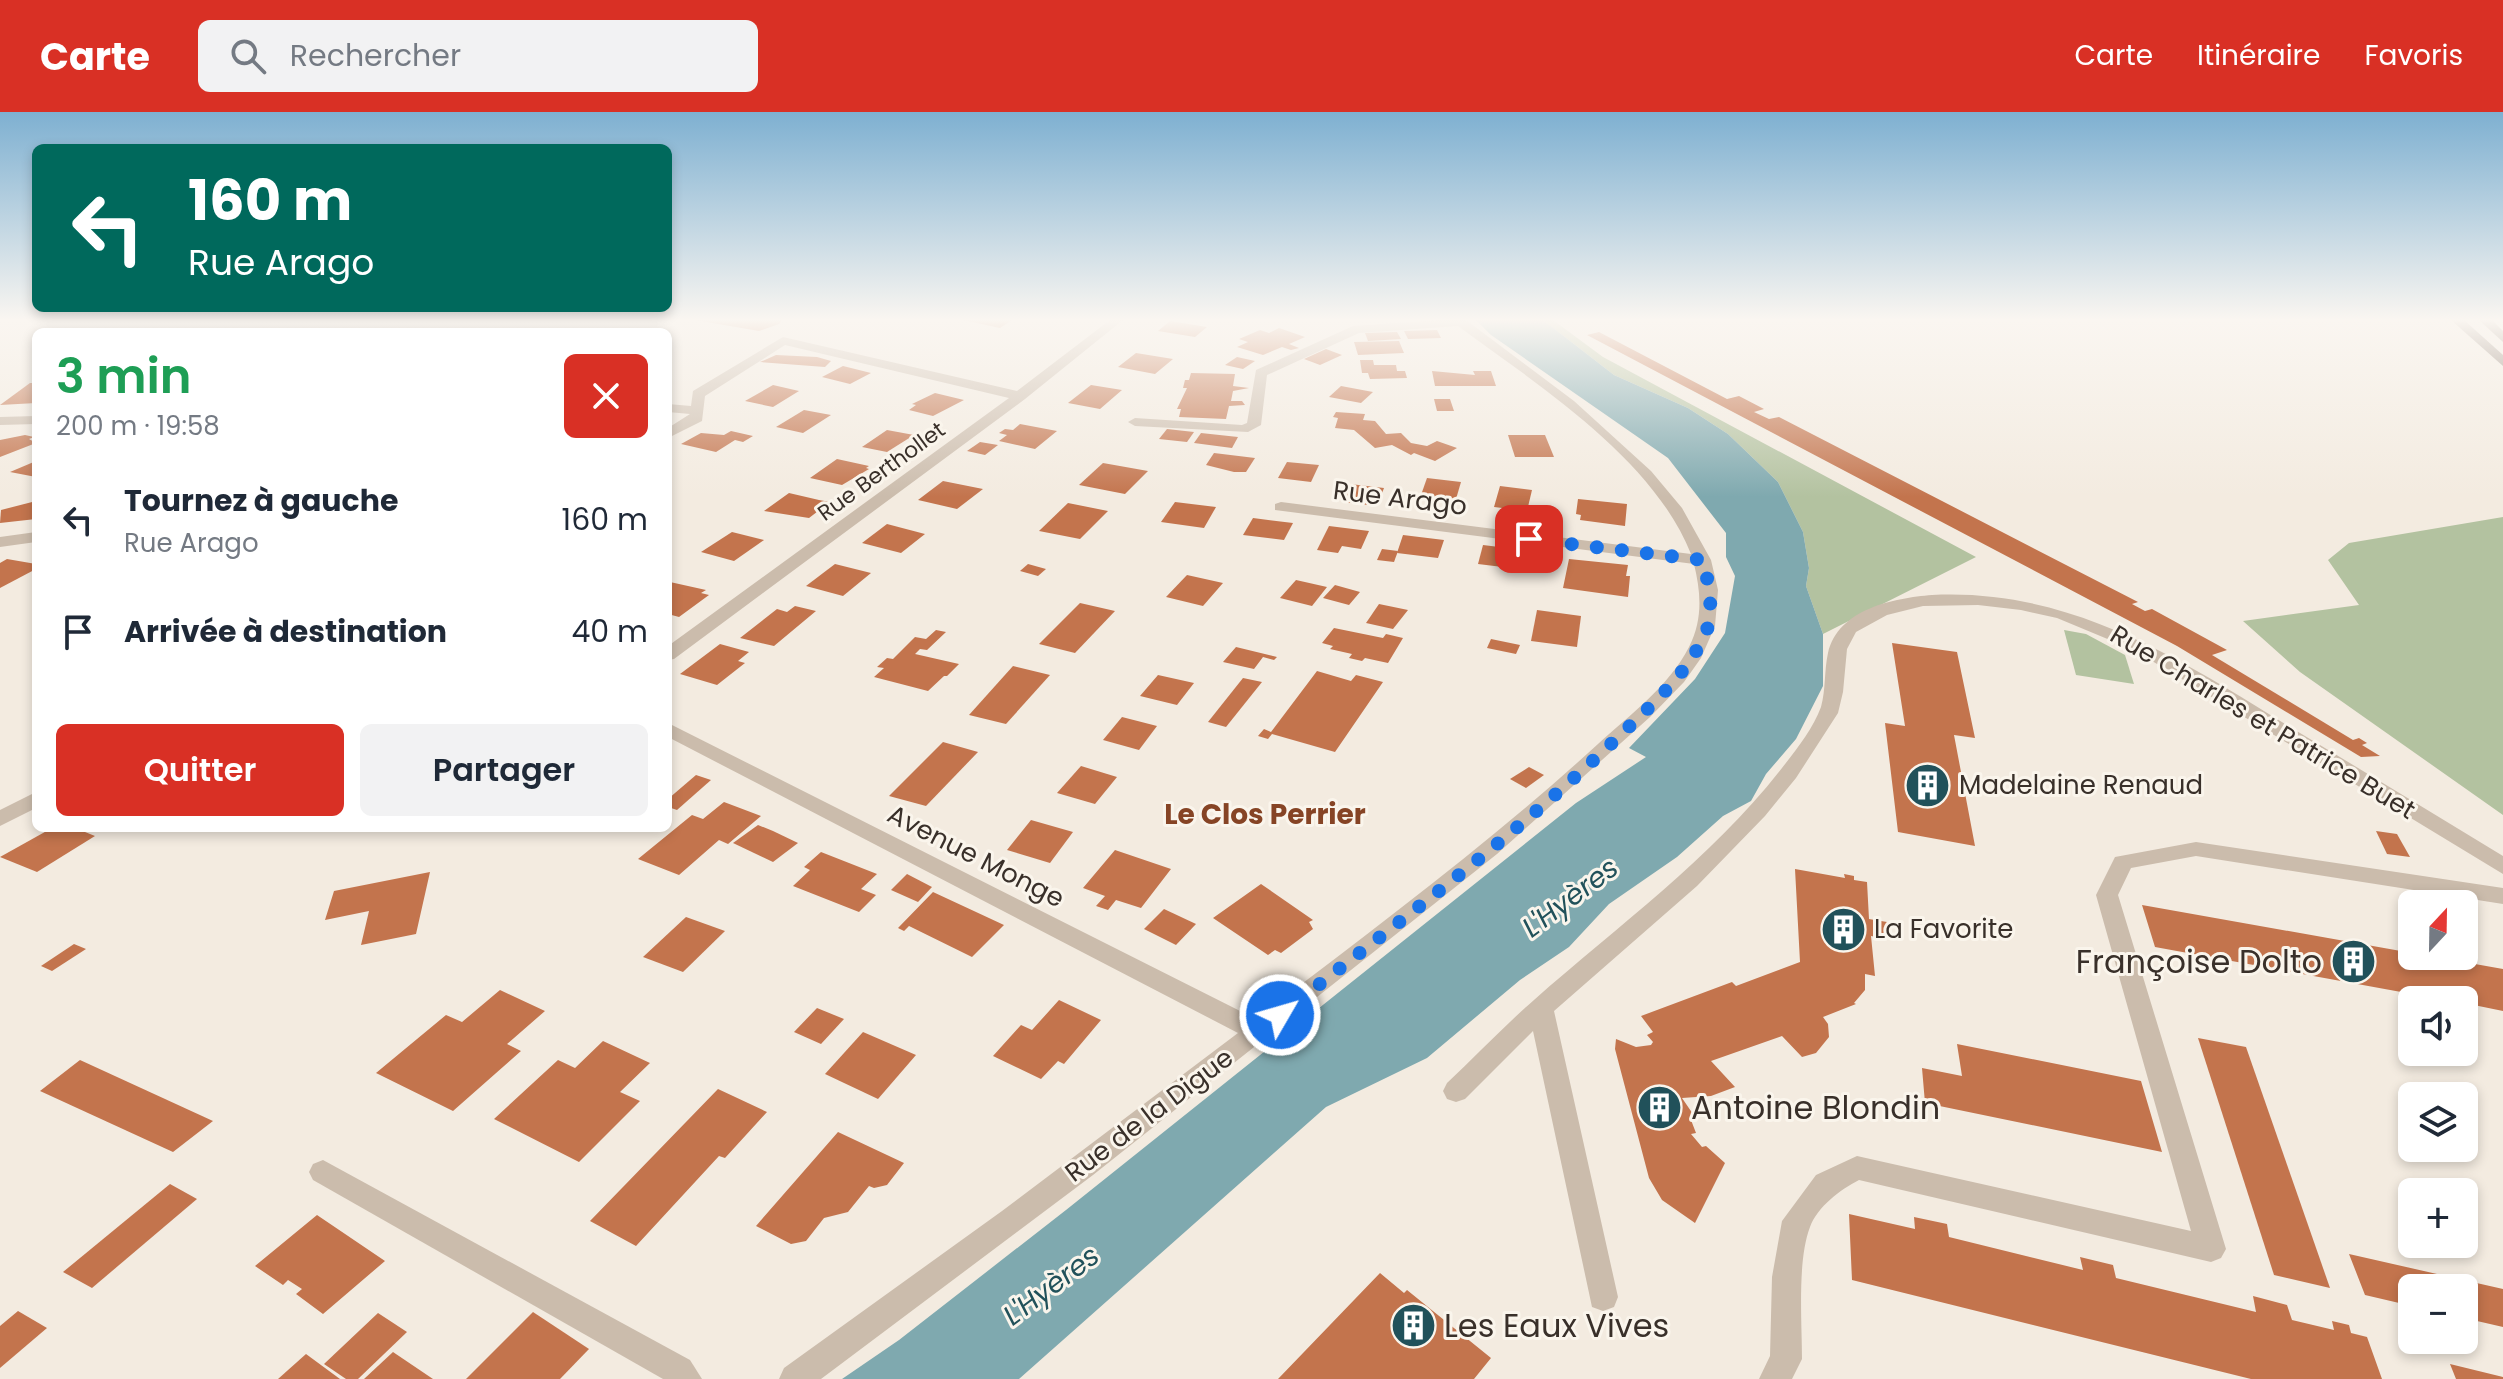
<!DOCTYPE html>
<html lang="fr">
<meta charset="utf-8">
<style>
:root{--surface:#fff;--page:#f2f2f3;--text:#1f2937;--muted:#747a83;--accent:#d93025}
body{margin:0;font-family:Poppins,sans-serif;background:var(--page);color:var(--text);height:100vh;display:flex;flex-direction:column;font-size:30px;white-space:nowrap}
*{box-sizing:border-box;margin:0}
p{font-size:26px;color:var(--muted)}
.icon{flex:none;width:44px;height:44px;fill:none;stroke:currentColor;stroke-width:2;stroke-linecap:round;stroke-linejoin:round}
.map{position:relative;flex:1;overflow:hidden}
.details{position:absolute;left:32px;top:216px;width:640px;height:504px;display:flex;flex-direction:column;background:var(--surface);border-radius:12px;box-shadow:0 4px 12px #0003}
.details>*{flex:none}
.hud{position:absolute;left:32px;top:32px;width:640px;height:168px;border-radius:12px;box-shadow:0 4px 12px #0003;background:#00695c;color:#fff;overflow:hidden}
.needle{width:52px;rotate:22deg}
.controls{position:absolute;left:2398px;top:778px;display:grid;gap:16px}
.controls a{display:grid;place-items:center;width:80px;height:80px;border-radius:12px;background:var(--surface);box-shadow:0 4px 12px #0003;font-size:40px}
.pin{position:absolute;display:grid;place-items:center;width:68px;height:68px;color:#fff;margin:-34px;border-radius:16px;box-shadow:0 4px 12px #0006}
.me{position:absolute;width:88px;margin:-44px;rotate:52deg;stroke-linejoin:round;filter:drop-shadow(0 0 6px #0008)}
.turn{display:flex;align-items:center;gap:28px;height:168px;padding:0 24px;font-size:36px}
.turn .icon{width:104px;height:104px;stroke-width:2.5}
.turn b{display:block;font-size:56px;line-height:68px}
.round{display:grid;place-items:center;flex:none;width:84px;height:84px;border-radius:12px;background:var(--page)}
.overview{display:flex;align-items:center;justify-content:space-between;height:136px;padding:0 24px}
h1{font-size:48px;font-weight:600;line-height:60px;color:#1e9e55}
.cta{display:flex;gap:16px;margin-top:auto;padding:16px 24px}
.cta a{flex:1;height:92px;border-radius:12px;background:var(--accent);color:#fff;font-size:32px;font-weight:600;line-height:92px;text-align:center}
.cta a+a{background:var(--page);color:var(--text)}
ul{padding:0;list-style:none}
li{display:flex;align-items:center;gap:24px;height:112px;padding:0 24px}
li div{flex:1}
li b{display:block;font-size:30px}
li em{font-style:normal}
header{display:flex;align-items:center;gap:48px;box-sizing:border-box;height:112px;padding:0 40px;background:var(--accent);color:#fff}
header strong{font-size:38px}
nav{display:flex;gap:44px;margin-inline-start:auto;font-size:28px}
.search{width:560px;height:72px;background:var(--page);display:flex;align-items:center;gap:20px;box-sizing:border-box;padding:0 28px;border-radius:12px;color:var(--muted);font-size:30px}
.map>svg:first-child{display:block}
</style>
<header>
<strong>Carte</strong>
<div class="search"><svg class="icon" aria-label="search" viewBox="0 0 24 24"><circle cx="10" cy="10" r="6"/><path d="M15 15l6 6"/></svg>Rechercher</div>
<nav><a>Carte</a><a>Itinéraire</a><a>Favoris</a></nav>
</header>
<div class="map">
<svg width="2503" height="1267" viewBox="0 0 2503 1267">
<rect width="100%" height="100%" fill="#f3ebe0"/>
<g fill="#b3c2a0">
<polygon points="1543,208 1553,208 1603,245 1976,445 1823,522 1806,474 1809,456 1803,420 1778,370 1728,322 1688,296 1614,263"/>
<polygon points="2503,405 2503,703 2300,560 2243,509 2359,493 2328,448 2349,431"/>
<polygon points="2064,518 2086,522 2125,543 2134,572 2076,563"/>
</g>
<polygon fill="#7fa9af" points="1476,208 1543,208 1614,263 1688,296 1728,322 1778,370 1803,420 1809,456 1806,474 1823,522 1823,574 1796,627 1766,662 1751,689 1723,704 1677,745 1609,792 1569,835 1520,868 1427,946 1326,995 1019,1267 842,1267 899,1228 1066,1098 1576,691 1646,645 1629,636 1695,567 1725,521 1735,464 1726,445 1726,421 1668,346 1491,223"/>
<g fill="#c3744d">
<polygon points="695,208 782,208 779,212 759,219"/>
<polygon points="963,208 1012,208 1000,216"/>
<polygon points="1170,209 1207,215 1195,225 1158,219"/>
<polygon points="1279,216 1305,225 1289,232 1299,236 1291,238 1282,235 1263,243 1237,235 1248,230 1239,227 1260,218 1269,221"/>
<polygon points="1437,218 1441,226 1408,227 1404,219"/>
<polygon points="1397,220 1401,227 1368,229 1365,221"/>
<polygon points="1599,220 1727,287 1739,284 1764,297 1754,300 1769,307 1779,305 2138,490 2132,492 2145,499 2152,497 2227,538 2212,543 2353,628 2359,626 2367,631 2362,633 2380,644 2361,645 2177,534 1587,223"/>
<polygon points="1399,229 1404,241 1358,243 1354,230"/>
<polygon points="1326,237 1342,243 1320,253 1304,247"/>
<polygon points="1136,241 1173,247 1155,262 1118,255"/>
<polygon points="776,243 817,245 831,249 825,255 760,250"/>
<polygon points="1237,245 1255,249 1243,257 1225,253"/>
<polygon points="1360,248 1373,248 1374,253 1396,253 1397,259 1405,259 1407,266 1370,267 1368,261 1362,261"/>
<polygon points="843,254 871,261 850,272 822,265"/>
<polygon points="1432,259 1475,263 1473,259 1491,259 1496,274 1435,274"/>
<polygon points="1191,261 1235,262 1233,274 1249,276 1233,279 1231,289 1242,289 1245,293 1229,294 1226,307 1179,305 1181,297 1177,297 1187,276 1183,276 1185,268 1189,268"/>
<polygon points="30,271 36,271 36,291 0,293"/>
<polygon points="773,273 799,279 773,295 745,289"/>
<polygon points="1091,273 1122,278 1100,297 1068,291"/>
<polygon points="1341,274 1373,280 1361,291 1329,285"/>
<polygon points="935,281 964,288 933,304 909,298 916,293 912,292"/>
<polygon points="1434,287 1450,287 1454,299 1437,299"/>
<polygon points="804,298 831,303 803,321 776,315"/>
<polygon points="1336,300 1365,302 1363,308 1375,309 1386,322 1401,321 1411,331 1427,334 1437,329 1457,336 1435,349 1414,341 1411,343 1392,333 1375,336 1354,318 1335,316 1338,306 1333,305"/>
<polygon points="1020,312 1057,319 1035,337 999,329 1007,323 999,321 1005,317 1013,318"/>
<polygon points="1167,317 1194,320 1187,330 1159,327"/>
<polygon points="887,318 914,323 887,340 862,335"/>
<polygon points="731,319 753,324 743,330 735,328 716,340 681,332 701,321 724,323"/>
<polygon points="1201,321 1238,325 1232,336 1194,331"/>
<polygon points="25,323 34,325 29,327 36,331 0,345 0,328"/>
<polygon points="1508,323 1545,323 1554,345 1515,345"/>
<polygon points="980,330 998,333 985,343 967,339"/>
<polygon points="1214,341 1255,346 1246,360 1234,360 1206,353"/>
<polygon points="837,347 869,354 866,356 869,357 842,373 810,366"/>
<polygon points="36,349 36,365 10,360"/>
<polygon points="1287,350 1319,353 1311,370 1278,366"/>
<polygon points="1103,351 1148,359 1125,382 1079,373"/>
<polygon points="1427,366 1461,370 1456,387 1421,383"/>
<polygon points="943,369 983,377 957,397 918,388"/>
<polygon points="1350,372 1384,376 1377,394 1342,390"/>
<polygon points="1500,374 1532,378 1527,399 1494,395"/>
<polygon points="789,381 819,388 830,390 809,406 764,399"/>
<polygon points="1578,387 1627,392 1625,414 1580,408 1581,403 1576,402"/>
<polygon points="36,389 36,407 0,411 1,398"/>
<polygon points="1175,390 1216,395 1204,416 1161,410"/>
<polygon points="1068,391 1108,399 1080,427 1039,419"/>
<polygon points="1253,406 1293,411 1284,428 1243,423"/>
<polygon points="887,412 925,422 901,441 862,431"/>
<polygon points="1329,414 1369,419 1361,437 1342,434 1338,441 1317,438"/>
<polygon points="732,420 764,428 734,449 701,440"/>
<polygon points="1403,423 1444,428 1438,446 1397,441"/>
<polygon points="1483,433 1523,438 1519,457 1478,452"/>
<polygon points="1382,437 1398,439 1394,450 1377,448"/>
<polygon points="7,447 36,452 36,457 0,476 0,451"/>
<polygon points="1569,447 1628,453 1626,464 1630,464 1628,485 1563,476"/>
<polygon points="835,452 871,461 843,484 806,474"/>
<polygon points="1028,452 1046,457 1038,464 1020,459"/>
<polygon points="1187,463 1223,471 1203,494 1166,485"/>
<polygon points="1296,468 1327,475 1312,494 1280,486"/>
<polygon points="670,470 706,478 701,481 709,483 679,505 668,502"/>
<polygon points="1335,473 1360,480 1349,493 1323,486"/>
<polygon points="1080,491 1115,499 1075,541 1039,532"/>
<polygon points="1379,492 1408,498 1393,517 1366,511"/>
<polygon points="795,494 816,499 774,534 740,526 777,497 787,500"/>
<polygon points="1537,498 1581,504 1577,535 1531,529"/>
<polygon points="1334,516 1383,526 1386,522 1403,526 1388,551 1365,546 1362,549 1349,546 1352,542 1330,537 1333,534 1322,531"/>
<polygon points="936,518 946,520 927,538 920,537 915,542 959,552 947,564 944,564 928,579 874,565 884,556 877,555 887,546 893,547 915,525 926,527"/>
<polygon points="1491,527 1520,533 1516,542 1487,536"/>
<polygon points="1892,531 1957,540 1975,626 1954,623 1975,734 1898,720 1885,611 1905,614"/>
<polygon points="720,532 749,540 738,549 745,551 717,573 680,562"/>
<polygon points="1236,535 1277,545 1274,548 1263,545 1254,557 1223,550"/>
<polygon points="1013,554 1050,563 1006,612 969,603"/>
<polygon points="1317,559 1351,569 1356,563 1383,570 1335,640 1272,622 1268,627 1258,624 1264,617 1271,620"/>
<polygon points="1158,563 1194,571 1177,593 1140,584"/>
<polygon points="1243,566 1262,570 1226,615 1208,610"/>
<polygon points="1122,605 1157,614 1139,638 1103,628"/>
<polygon points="943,630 978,640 926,694 889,684"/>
<polygon points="1081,654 1117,665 1095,692 1057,681"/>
<polygon points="1529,655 1544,663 1526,676 1510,667"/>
<polygon points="696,663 711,668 677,698 668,695 668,687"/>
<polygon points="724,690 761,704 728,732 719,728 679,763 638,747 692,703 703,707"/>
<polygon points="1031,708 1073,720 1050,751 1007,738"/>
<polygon points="758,713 773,719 798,731 773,750 733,731"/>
<polygon points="52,716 75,716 95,724 37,760 0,745"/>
<polygon points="2376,719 2397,722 2410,745 2387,742"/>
<polygon points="1115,738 1171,757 1141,796 1116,788 1108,798 1096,794 1105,784 1083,776"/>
<polygon points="821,740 877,762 861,777 876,783 859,800 793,774 810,758 804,755"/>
<polygon points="1795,757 1845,766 1844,762 1854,764 1854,768 1867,770 1869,807 1887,810 1888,827 1871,824 1875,864 1865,862 1865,878 1854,891 1856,892 1823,905 1828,912 1829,925 1816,941 1802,945 1782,924 1711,949 1735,975 1711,984 1682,986 1695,1005 1691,1008 1696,1021 1691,1022 1702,1035 1706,1034 1725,1051 1695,1111 1662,1088 1649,1066 1615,937 1616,927 1636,935 1651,933 1653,930 1647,923 1653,920 1641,904 1732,870 1736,874 1800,850"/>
<polygon points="430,760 416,822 361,833 369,799 325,808 334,779"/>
<polygon points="907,762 932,775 918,790 891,778"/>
<polygon points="1261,772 1313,808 1309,810 1313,817 1281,841 1275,838 1268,843 1213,806"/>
<polygon points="933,780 1004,813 972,845 909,814 904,819 898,816"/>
<polygon points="2142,793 2412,841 2412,844 2430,844 2503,857 2503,899 2464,891 2464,888 2445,888 2155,835"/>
<polygon points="1164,797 1196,812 1176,833 1144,817"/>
<polygon points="686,805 725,819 683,860 643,845"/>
<polygon points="74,832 86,837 52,859 41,854"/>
<polygon points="500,878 545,899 507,932 521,939 453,999 376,961 446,903 462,910"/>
<polygon points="1059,888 1101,908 1064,952 1058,949 1041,967 993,944 1021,913 1032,918"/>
<polygon points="817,896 844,907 821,932 794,920"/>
<polygon points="863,920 916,943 878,987 825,962"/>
<polygon points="2198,926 2246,935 2330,1176 2274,1163"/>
<polygon points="603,929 650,951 620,980 640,989 579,1050 494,1007 558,948 575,956"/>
<polygon points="1957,932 2141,969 2162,1040 1925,991 1922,956 1962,964"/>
<polygon points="80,948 213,1009 173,1040 40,979"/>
<polygon points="718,977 767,1000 725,1046 719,1044 636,1134 590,1109"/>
<polygon points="838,1020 904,1051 887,1073 874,1076 869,1074 848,1100 824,1106 806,1129 791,1132 756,1114"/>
<polygon points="170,1072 197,1087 92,1176 63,1160"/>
<polygon points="1849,1102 1915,1117 1914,1105 1947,1112 1949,1125 2083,1158 2080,1145 2113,1153 2116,1166 2256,1200 2253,1184 2287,1193 2292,1208 2334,1218 2332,1209 2349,1213 2351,1221 2367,1225 2382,1267 2251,1267 1852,1168"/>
<polygon points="317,1103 385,1149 323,1202 296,1182 302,1177 288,1168 283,1173 255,1154"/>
<polygon points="2349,1142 2503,1177 2503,1215 2464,1206 2464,1176 2412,1176 2412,1194 2365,1183"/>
<polygon points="1380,1161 1404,1181 1407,1178 1491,1246 1474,1267 1278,1267"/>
<polygon points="18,1199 47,1216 0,1256 0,1214"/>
<polygon points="533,1200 589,1237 560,1267 466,1267"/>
<polygon points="378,1201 407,1220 358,1267 346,1267 324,1252"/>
<polygon points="393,1240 433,1267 364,1267"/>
<polygon points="306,1242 340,1267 278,1267"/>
<polygon points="2450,1252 2503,1265 2503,1267 2456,1267"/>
</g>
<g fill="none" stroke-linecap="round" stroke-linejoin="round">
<g fill="#cbbcac" fill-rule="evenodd">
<polygon points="1110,208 1123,208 1025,287 674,547 668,548 668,534 1009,286 785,233 705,284 702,309 668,326 668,316 690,302 668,300 668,292 691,294 693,279 783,225 1017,279"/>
<path d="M 1440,208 L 1466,208 L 1574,289 L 1651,359 L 1682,396 L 1711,448 L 1718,478 L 1715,514 L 1701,546 L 1684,570 L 1650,605 L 1497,742 L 1093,1063 L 821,1267 L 779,1267 L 784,1256 L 1002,1099 L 1238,921 L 668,625 L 668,611 L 1256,907 C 1372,818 1490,731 1598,632 C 1630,603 1669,574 1689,535 C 1703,507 1701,481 1694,452 L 1275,398 L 1275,392 L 1281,390 L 1691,442 C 1653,346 1538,273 1458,214 L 1359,221 L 1267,263 L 1261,313 L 1248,320 L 1135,314 L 1128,310 L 1135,306 L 1242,313 L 1247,311 L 1256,258 L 1353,214 Z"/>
<polygon points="36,304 36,312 0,313 0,305"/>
<polygon points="36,420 36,430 0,435 0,425"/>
<path d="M 1932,483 C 2071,476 2182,548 2295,618 C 2365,660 2434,702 2503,744 L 2503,762 L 2134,538 L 2057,506 L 2021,498 L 1978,493 L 1923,494 L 1887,503 L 1856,520 L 1847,537 L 1843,580 L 1838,601 L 1796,666 L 1765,704 L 1697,774 L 1554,899 L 1618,1185 L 1614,1195 L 1603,1199 L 1592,1195 L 1533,919 L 1465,987 L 1456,990 L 1447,987 L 1443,979 L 1447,971 C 1476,944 1504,914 1534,888 C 1619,813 1712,746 1782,656 C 1796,638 1813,617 1821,595 C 1826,577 1824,559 1828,541 C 1838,497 1894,486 1932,483 Z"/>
<polygon points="36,680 36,696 0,714 0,698"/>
<path d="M 2196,730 L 2503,776 L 2503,792 L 2196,744 L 2131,756 L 2118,783 L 2226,1137 L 2221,1146 L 2211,1150 L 1859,1068 C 1840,1078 1818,1094 1810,1115 C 1797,1149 1802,1210 1802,1247 L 1792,1267 L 1759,1267 L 1770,1244 L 1772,1165 L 1782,1109 L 1816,1063 L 1857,1044 L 2191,1119 L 2096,783 L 2115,745 Z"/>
<polygon points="323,1048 690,1248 702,1267 663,1267 313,1068 309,1060 313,1052"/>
</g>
<g fill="#7a695c" fill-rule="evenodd">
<polygon points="2451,208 2464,208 2503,243 2503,254"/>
<polygon points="2479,208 2492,208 2503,219 2503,230"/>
</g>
</g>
<linearGradient id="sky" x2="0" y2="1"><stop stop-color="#7eb0d1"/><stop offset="0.54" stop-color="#faf6f1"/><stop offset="1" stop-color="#faf6f1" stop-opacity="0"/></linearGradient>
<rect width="2503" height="385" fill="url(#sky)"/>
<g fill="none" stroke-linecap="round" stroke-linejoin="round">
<path stroke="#1a73e8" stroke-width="14" stroke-dasharray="0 25.2" d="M 1280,903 C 1393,814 1509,729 1613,630 C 1647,597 1687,564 1706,520 C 1715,500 1708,469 1703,448 L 1529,427"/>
</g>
<defs>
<symbol id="building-disc" viewBox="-11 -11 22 22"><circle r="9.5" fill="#21515a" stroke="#faf5ec"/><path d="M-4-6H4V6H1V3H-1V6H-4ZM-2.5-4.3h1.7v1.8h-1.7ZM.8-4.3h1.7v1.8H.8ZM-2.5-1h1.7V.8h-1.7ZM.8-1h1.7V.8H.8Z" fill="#fff"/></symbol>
</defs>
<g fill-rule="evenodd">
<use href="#building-disc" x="1902" y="648" width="51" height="51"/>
<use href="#building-disc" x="1818" y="792" width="51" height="51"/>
<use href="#building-disc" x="2328" y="824" width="51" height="51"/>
<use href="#building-disc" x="1634" y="970" width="51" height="51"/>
<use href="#building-disc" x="1388" y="1188" width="51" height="51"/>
</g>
<g text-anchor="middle" stroke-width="6" stroke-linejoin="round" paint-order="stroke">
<g font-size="22" fill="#39302a" stroke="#faf5ec">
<text transform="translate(881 359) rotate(-36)" y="8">Rue Berthollet</text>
</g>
<g font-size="26" fill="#39302a" stroke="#faf5ec">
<text transform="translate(1400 386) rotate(7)" y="9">Rue Arago</text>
<text transform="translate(2263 610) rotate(31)" y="9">Rue Charles et Patrice Buet</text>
<text transform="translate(976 744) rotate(27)" y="9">Avenue Monge</text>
<text transform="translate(1149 1003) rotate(-37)" y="9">Rue de la Digue</text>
</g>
<g font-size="26" fill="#39302a" stroke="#faf5ec" text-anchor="start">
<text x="1959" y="682">Madelaine Renaud</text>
<text x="1874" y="826">La Favorite</text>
</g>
<g font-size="28" font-weight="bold" fill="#864425" stroke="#faf5ec">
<text x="1265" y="712">Le Clos Perrier</text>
</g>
<g font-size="28" font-style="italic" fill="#21515a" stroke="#faf5ec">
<text transform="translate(1570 785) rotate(-37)" y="10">L'Hyères</text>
<text transform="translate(1051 1173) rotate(-37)" y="10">L'Hyères</text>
</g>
<g font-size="32" fill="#39302a" stroke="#faf5ec" text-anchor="start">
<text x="2322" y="861" text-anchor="end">Françoise Dolto</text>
<text x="1691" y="1007">Antoine Blondin</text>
<text x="1444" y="1225">Les Eaux Vives</text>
</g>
</g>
</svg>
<div class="controls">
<a><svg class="needle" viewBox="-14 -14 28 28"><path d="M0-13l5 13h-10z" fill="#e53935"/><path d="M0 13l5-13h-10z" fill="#747a83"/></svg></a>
<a><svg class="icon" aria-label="sound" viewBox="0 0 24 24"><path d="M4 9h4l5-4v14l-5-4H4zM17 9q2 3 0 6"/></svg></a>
<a><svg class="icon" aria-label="layers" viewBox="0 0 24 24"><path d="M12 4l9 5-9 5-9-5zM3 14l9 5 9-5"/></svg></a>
<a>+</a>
<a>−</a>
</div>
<div class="pin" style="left:1529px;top:427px;background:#d93025"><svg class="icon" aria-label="arrive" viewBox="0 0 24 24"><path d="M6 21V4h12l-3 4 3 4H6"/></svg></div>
<svg class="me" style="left:1280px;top:903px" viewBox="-20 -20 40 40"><circle r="17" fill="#1a73e8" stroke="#fff" stroke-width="3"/><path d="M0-11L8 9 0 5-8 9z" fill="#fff"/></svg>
<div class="hud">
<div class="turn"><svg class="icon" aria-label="left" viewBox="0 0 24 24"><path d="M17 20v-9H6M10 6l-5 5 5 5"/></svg><div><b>160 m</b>Rue Arago</div></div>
</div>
<section class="details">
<div class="overview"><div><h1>3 min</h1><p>200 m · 19:58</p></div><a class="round" style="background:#d93025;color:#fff"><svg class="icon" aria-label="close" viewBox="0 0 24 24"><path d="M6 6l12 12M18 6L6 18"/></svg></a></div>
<ul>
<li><svg class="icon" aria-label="left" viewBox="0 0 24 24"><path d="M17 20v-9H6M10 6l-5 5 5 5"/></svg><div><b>Tournez à gauche</b><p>Rue Arago</p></div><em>160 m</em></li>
<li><svg class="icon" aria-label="arrive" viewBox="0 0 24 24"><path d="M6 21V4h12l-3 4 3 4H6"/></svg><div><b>Arrivée à destination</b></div><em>40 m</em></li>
</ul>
<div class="cta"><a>Quitter</a><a>Partager</a></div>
</section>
</div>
